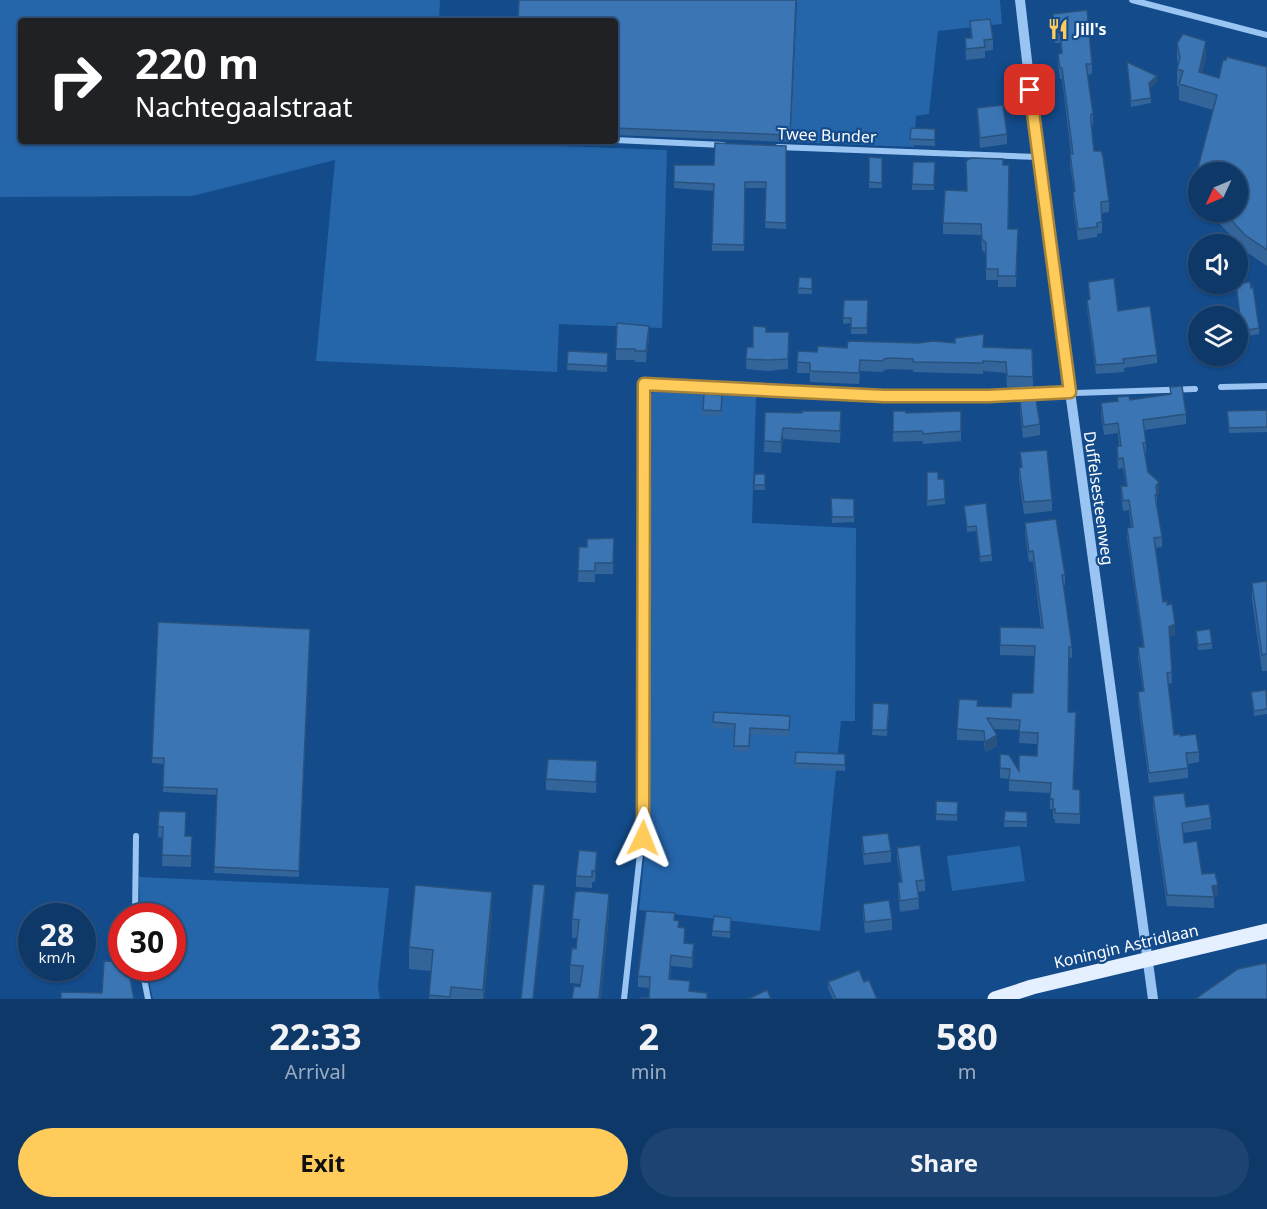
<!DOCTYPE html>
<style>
:root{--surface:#0e3868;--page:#1c4371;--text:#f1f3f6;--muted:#9bacc0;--line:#2e527c;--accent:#ffcb5a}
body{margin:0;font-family:"Noto Sans",sans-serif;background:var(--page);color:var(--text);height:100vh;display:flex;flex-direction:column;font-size:22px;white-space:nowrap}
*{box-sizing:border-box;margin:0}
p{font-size:20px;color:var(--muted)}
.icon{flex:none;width:33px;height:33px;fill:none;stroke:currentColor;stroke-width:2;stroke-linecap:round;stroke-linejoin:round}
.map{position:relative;height:999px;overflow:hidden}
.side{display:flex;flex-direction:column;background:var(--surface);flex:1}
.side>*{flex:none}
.hud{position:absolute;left:18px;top:18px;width:600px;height:126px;border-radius:6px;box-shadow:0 2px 4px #0004,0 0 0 2px var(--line);background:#202124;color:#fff;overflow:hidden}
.needle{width:39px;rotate:226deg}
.controls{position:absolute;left:1188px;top:162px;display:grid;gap:12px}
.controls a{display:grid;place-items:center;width:60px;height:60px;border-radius:50%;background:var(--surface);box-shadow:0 2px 4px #0004,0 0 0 2px var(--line);font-size:30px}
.speed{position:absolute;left:18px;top:903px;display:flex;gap:12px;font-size:30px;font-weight:700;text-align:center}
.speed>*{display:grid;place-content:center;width:78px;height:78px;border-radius:50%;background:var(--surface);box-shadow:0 2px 4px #0004,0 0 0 2px var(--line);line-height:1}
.speed small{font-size:15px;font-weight:400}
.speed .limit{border:9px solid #d22;background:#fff;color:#111}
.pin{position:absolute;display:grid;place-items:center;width:51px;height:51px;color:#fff;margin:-26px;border-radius:12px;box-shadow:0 3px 9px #0006}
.me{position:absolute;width:66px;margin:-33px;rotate:2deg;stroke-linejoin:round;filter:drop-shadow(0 0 4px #0008)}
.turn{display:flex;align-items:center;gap:21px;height:126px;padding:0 18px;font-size:27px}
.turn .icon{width:78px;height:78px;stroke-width:2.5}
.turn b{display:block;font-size:42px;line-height:51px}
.eta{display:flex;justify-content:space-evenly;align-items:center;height:102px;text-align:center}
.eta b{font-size:36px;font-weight:700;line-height:42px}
.primary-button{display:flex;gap:12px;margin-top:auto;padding:12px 18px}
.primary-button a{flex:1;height:69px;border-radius:36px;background:var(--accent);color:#111;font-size:24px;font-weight:700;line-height:69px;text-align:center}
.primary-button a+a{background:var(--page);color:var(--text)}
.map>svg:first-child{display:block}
</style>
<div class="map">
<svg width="1267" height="999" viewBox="0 0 1267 999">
<rect width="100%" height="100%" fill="#134b8b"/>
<g fill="#2565aa">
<polygon points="0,0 440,0 439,21 21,21 21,141 526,141 537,142 538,145 667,150 662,328 559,324 557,372 316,361 335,160 192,196 0,197"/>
<polygon points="790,0 1000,0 1002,24 938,31 929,114 916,116 914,147 790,142 797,2"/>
<polygon points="655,392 756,397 752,523 856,528 855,721 841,721 820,931 639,910 649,812 652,393"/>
<polygon points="1020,846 1025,881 952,891 947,856"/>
<polygon points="139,877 389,888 378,987 380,999 153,999 146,968 172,968 172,916 140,916"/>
</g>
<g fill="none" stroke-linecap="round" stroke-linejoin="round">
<g stroke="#9ac4f1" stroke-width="6">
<polyline points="1132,0 1267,35"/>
<polyline points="615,140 723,145"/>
<polyline points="778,147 1038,157"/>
<polyline points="1221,387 1267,386"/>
<polyline points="135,916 136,836"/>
<polyline points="142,968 148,999"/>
<polyline points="624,999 644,817 643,482 644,384 884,396 989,396 1195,389"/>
</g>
<polyline stroke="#9ac4f1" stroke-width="10" points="1020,0 1038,157 1153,999"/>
<polyline stroke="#e4efff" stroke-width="15" points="995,999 1032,987 1267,931"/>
</g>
<g fill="#33659b">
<polygon points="796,0 790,142 615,135 615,21"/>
<polygon points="1053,14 1092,64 1092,74 1088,75 1093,114 1093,125 1091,125 1094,151 1109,201 1109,212 1102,213 1102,233 1097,234 1097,237 1078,240 1073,203 1073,192 1074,191 1070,165 1070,154 1071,154 1062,79 1060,79 1058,64 1058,54 1061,53 1060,43 1055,43 1053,25"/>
<polygon points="970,21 993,39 993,50 985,51 985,58 966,60 965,38 971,38"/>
<polygon points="1177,43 1206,57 1202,73 1219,78 1267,67 1267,266 1245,251 1209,212 1238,212 1198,172 1198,200 1195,196 1195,179 1213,110 1179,100 1179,86 1177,86 1177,69 1178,64 1177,60"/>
<polygon points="1127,62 1157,82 1150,88 1151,103 1131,107"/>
<polygon points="977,108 1007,134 1007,144 980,148 977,118"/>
<polygon points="935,129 935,146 910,145 910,139"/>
<polygon points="786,146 786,229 765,228 766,188 745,188 744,251 712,251 713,191 674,188 674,165 714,165"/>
<polygon points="869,157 882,158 882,188 869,188"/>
<polygon points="913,162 935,162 934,190 912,190"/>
<polygon points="1003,165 1008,229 1018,229 1016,287 998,287 998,280 986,280 986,254 982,250 981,235 943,234 943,223 966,191"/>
<polygon points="799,277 812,278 812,294 798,294"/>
<polygon points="1088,282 1118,311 1157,355 1157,363 1124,368 1124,372 1096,374 1087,309 1087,300 1089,299"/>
<polygon points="1236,284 1259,328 1259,334 1242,337"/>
<polygon points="844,300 868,300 867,334 851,334 851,323 843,324"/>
<polygon points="766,332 789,332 788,369 768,371 746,369 747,347 753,347"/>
<polygon points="649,337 646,362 635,362 635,360 616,360 616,349"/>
<polygon points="984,347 1033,377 1033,388 1007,387 1006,373 983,371 983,374 913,372 913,370 891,369 884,370 883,372 860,371 859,384 810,382 810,373 797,373 798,351 817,352 847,348"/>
<polygon points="568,351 608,353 607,372 567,370"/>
<polygon points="1170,387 1186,414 1186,424 1145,430 1146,443 1146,453 1145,453 1148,472 1159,492 1157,495 1157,505 1162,537 1162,547 1156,548 1163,602 1175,635 1170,637 1172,683 1168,684 1174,735 1180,736 1199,752 1199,762 1188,764 1188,778 1149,783 1138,702 1138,692 1143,691 1138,658 1138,647 1143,647 1127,538 1127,528 1131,527 1129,510 1123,511 1121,497 1121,486 1126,486 1123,468 1118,469 1117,457 1117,446 1119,446 1118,433 1104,435 1101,414 1101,403 1117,401 1117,397 1130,400 1170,394"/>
<polygon points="722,395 721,416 703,415 703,410"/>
<polygon points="1020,402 1040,424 1040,435 1023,438 1020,413"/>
<polygon points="1267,410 1267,432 1229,433 1227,411"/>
<polygon points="893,411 906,413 961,411 961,441 923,444 922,441 893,442"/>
<polygon points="765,412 841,422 840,443 783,439 781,453 764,452"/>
<polygon points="1020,452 1052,500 1052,511 1024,514 1019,479 1019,468 1021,467"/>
<polygon points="927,472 938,479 944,479 945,504 927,506"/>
<polygon points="755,474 765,474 765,490 754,490"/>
<polygon points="831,498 854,499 854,522 832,523"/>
<polygon points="964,506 992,555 992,561 980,562 976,531 967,532"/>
<polygon points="1025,523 1065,575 1065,585 1063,585 1072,647 1072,658 1069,657 1068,712 1074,789 1080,790 1080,824 1055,823 1055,819 1053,819 1053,809 1050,809 1050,793 1009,791 1009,779 1000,778 1000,754 1019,771 1037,756 1037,744 1019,743 1020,730 993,729 997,746 985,752 984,741 957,740 957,729 978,706 1011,707 1033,693 1035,656 1000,655 1000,627 1041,628 1033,561 1029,562 1025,534"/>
<polygon points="614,538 613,574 595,574 595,582 578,582 579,547 587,547"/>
<polygon points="1267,581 1267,671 1262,671 1252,599 1252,583"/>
<polygon points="158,622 310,629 299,877 214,873 217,795 163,792 164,764 152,763"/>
<polygon points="1196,637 1212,643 1212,649 1198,650"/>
<polygon points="1251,692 1267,695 1267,714 1254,716"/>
<polygon points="873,703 889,709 887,736 872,735"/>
<polygon points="714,712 790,721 789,736 750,734 749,752 734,751 735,729 713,728"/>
<polygon points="845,754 845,771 795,768 795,763"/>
<polygon points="597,772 596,793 546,790 546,779"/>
<polygon points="1153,796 1186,807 1211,818 1211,829 1183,833 1184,843 1202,874 1218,895 1214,896 1214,908 1167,906 1153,807"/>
<polygon points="936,801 958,802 957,821 936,820"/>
<polygon points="159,811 185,836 192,836 191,867 162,866 163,838 158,837"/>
<polygon points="1005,811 1027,812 1027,827 1004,827"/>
<polygon points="862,836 891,851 891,862 864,865 862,847"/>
<polygon points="897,848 925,880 925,891 918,892 919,909 900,912 898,893 898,882 901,882 897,859"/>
<polygon points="597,863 595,882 592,882 592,888 576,887 576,876"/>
<polygon points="863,904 892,919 892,930 865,933 863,915"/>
<polygon points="609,913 601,999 572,999 580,987 581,984 570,983 570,965 576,949 577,938 572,938 572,919"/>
<polygon points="492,914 484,999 429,999 431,971 409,969 409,947"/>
<polygon points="731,918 730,938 712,936 712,931"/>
<polygon points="675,920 685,939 685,943 694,955 692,968 671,966 670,979 690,991 707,999 649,998 649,988 638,987 638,976"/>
<polygon points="828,982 864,982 877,999 833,999 828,988"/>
</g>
<g fill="#29527e">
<polygon points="1206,41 1206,57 1199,89 1199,72"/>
<polygon points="1157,76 1157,82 1149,89 1149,83"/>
<polygon points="649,326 649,337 646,362 646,351"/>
<polygon points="783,428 783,439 781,453 781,442"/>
<polygon points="1159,482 1159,492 1157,495 1156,486"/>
<polygon points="1175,624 1175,635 1169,638 1169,627"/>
<polygon points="997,735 997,746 985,752 985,742"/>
<polygon points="597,852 597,863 595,882 595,871"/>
<polygon points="545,885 545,899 534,999 533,999"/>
<polygon points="1218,885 1218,895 1212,897 1212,886"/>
<polygon points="492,892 492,914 484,999 483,999 483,990"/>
<polygon points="609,894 609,913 601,999 599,999"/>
<polygon points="694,944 694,955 692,968 692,958"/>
</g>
<g fill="#3b75b4" stroke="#29527e" stroke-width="1.5">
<polygon points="519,0 796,0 790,135 615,128 615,21 518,21"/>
<polygon points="1087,10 1092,64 1086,64 1093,114 1091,114 1091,122 1094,151 1101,151 1103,157 1109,201 1101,202 1102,222 1097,223 1097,227 1078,229 1073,192 1075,191 1070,154 1073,154 1062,68 1060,68 1058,54 1062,53 1060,32 1055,32 1053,14"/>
<polygon points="990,19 993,39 984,40 985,47 966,49 965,38 972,38 970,21"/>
<polygon points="1183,34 1206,41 1199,72 1219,78 1223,60 1226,60 1227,57 1267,67 1267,250 1245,235 1224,212 1238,212 1238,172 1198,172 1198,183 1195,179 1217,95 1179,84 1183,71 1177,69 1180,57 1177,43"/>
<polygon points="1127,62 1157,76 1149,83 1151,98 1131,101"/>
<polygon points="1003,105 1007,134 980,138 977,108"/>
<polygon points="911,128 935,129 935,140 910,139"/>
<polygon points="715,143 786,146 786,223 765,222 766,182 745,182 744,245 712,244 714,184 674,182 674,165 714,165"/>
<polygon points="869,157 882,158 882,183 869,182"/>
<polygon points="971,158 1003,159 1003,165 1009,165 1008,229 1018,229 1016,276 998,276 998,269 986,269 986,243 982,239 981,224 943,223 945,190 967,191 966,161"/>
<polygon points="913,162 935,162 934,185 912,184"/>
<polygon points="799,277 812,278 812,289 798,288"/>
<polygon points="1114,278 1118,311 1150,306 1157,355 1123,359 1124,363 1096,365 1087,300 1090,299 1088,282"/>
<polygon points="1250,282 1251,288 1253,287 1259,328 1242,331 1236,284"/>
<polygon points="844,300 868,300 867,328 851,328 851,318 843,318"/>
<polygon points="617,323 649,326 646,351 635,351 635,349 616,349"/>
<polygon points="753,326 766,327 766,332 789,332 788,359 768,360 746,359 747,347 753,347"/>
<polygon points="984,334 983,347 1032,349 1033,377 1007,376 1006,362 983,361 983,363 913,362 913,359 891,358 884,359 883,361 860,360 859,373 810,371 810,363 797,362 798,351 817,352 818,346 847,348 848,341 919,343 933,341 955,343 955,338"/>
<polygon points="568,351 608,353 607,366 567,364"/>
<polygon points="1182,386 1186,414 1143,420 1146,443 1143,443 1148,472 1159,482 1156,486 1157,495 1155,495 1162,537 1154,538 1163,602 1167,601 1167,605 1172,604 1175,624 1169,627 1172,672 1167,673 1174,735 1180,734 1180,736 1196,734 1199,752 1186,753 1188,768 1149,773 1138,692 1144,691 1138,647 1144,647 1127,528 1133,527 1129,500 1123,501 1121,486 1127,486 1123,458 1118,459 1117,446 1121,446 1118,423 1104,425 1101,403 1118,401 1117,397 1129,396 1130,400 1171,394 1170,387"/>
<polygon points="704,394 722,395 721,411 703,410"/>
<polygon points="1036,400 1040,424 1023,427 1020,402"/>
<polygon points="1267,410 1267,427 1229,428 1227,411"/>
<polygon points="802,411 841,411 840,431 783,428 781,442 764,441 765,412 802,413"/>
<polygon points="893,411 906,411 906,413 961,411 961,431 923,434 922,431 893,432"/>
<polygon points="1047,450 1052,500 1024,502 1019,468 1022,467 1020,452"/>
<polygon points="927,472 938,472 938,479 944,479 945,499 927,501"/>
<polygon points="755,474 765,474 765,485 754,485"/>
<polygon points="831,498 854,499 854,517 832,517"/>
<polygon points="986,503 992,555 980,557 976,526 967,527 964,506"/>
<polygon points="1056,519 1065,575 1062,575 1072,647 1069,647 1068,712 1076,712 1073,789 1080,790 1080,814 1055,813 1055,809 1053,809 1053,799 1050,799 1051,783 1009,780 1010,769 1000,768 1000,754 1009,755 1019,771 1019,755 1037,756 1038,733 1019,732 1020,720 987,718 997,735 985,742 984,731 957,729 959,699 978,700 977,706 1011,707 1012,693 1033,693 1035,646 1000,645 1000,627 1043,628 1033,551 1029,552 1025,523"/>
<polygon points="614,538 613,563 595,563 595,571 578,571 579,547 587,547 587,539"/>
<polygon points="1267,581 1267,654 1262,655 1252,583"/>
<polygon points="158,622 310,629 299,871 214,867 217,789 163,787 164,758 152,758"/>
<polygon points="1210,629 1212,643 1198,645 1196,631"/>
<polygon points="1266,690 1267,709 1254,711 1251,692"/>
<polygon points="873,703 889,704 887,730 872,730"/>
<polygon points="714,712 790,716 789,730 750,728 749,746 734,746 735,724 713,722"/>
<polygon points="796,752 845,754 845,765 795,763"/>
<polygon points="548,759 597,761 596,782 546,779"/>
<polygon points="1184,793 1186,807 1209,804 1211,818 1182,823 1184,843 1197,841 1202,874 1215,873 1218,885 1212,886 1214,897 1167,895 1153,796"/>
<polygon points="936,801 958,802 957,815 936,814"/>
<polygon points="159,811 186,812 185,836 192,836 191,856 162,855 163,827 158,826"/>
<polygon points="1005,811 1027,812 1027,822 1004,821"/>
<polygon points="888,833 891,851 864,854 862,836"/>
<polygon points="920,845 925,880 916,881 919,898 900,901 898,882 902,882 897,848"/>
<polygon points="579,850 597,852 595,871 592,871 592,877 576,876"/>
<polygon points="533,884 545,885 533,999 521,999"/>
<polygon points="415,885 492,892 483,990 451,987 450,997 429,995 433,950 409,947"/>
<polygon points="581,891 609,894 599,999 572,999 574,986 580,987 583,966 570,965 572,948 576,949 579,920 572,919 575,892"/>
<polygon points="889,900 892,919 865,922 863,904"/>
<polygon points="646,911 675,913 674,920 679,921 678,927 685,928 684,943 694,944 692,958 671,955 669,979 690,981 689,991 707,993 707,999 641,999 641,997 649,998 650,977 638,976"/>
<polygon points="714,916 731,918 730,932 712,931"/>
<polygon points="104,961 122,962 122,968 128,968 134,999 61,999 61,992 102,993"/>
<polygon points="1266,963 1267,966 1267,999 1195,999 1238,969"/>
<polygon points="859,970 864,982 869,980 877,999 836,999 828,982"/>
<polygon points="767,990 771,999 748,999"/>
</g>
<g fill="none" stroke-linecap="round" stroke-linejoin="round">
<defs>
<polyline id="route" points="643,838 644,384 884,396 989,396 1070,392 1030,90"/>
</defs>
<use href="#route" stroke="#a6843a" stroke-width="15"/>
<use href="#route" stroke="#ffcb5a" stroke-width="10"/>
</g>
<defs>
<symbol id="restaurant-bare" viewBox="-9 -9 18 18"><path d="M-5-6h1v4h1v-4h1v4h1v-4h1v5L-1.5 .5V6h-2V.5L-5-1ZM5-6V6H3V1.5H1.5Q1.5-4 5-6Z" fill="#ffcb5a" stroke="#134b8b" stroke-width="2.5" paint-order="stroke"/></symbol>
</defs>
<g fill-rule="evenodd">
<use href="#restaurant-bare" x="1043" y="14" width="30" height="30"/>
</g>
<g text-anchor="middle" stroke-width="4.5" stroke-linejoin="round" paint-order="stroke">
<g font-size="16" font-weight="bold" fill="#fff" stroke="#134b8b" text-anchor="start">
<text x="1075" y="35">Jill's</text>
</g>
<g font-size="16" fill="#fff" stroke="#134b8b">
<text transform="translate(827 135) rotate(2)" y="6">Twee Bunder</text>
<text transform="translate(1099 498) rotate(82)" y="6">Duffelsesteenweg</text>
<text transform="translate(1126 946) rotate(-13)" y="6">Koningin Astridlaan</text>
</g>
</g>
</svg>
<div class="controls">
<a><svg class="needle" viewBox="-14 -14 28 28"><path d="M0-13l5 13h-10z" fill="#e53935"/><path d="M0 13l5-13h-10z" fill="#9bacc0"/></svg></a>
<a><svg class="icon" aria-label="sound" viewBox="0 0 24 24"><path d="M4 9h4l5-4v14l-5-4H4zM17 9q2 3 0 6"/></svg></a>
<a><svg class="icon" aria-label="layers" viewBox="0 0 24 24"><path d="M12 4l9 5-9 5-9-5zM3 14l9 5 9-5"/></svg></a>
</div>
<div class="speed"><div>28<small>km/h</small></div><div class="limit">30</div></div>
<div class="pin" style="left:1030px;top:90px;background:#d93025"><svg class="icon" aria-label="arrive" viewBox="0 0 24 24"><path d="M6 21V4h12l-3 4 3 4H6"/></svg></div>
<svg class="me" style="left:643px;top:838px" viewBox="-20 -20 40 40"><path d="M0-17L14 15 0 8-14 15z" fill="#ffcb5a" stroke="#fff" stroke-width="4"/></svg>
<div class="hud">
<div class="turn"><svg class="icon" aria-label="right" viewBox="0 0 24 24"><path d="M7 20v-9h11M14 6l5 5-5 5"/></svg><div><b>220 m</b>Nachtegaalstraat</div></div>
</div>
</div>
<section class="side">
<div class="eta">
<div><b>22:33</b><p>Arrival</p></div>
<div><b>2</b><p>min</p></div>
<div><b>580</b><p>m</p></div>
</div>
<div class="primary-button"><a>Exit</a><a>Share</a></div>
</section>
